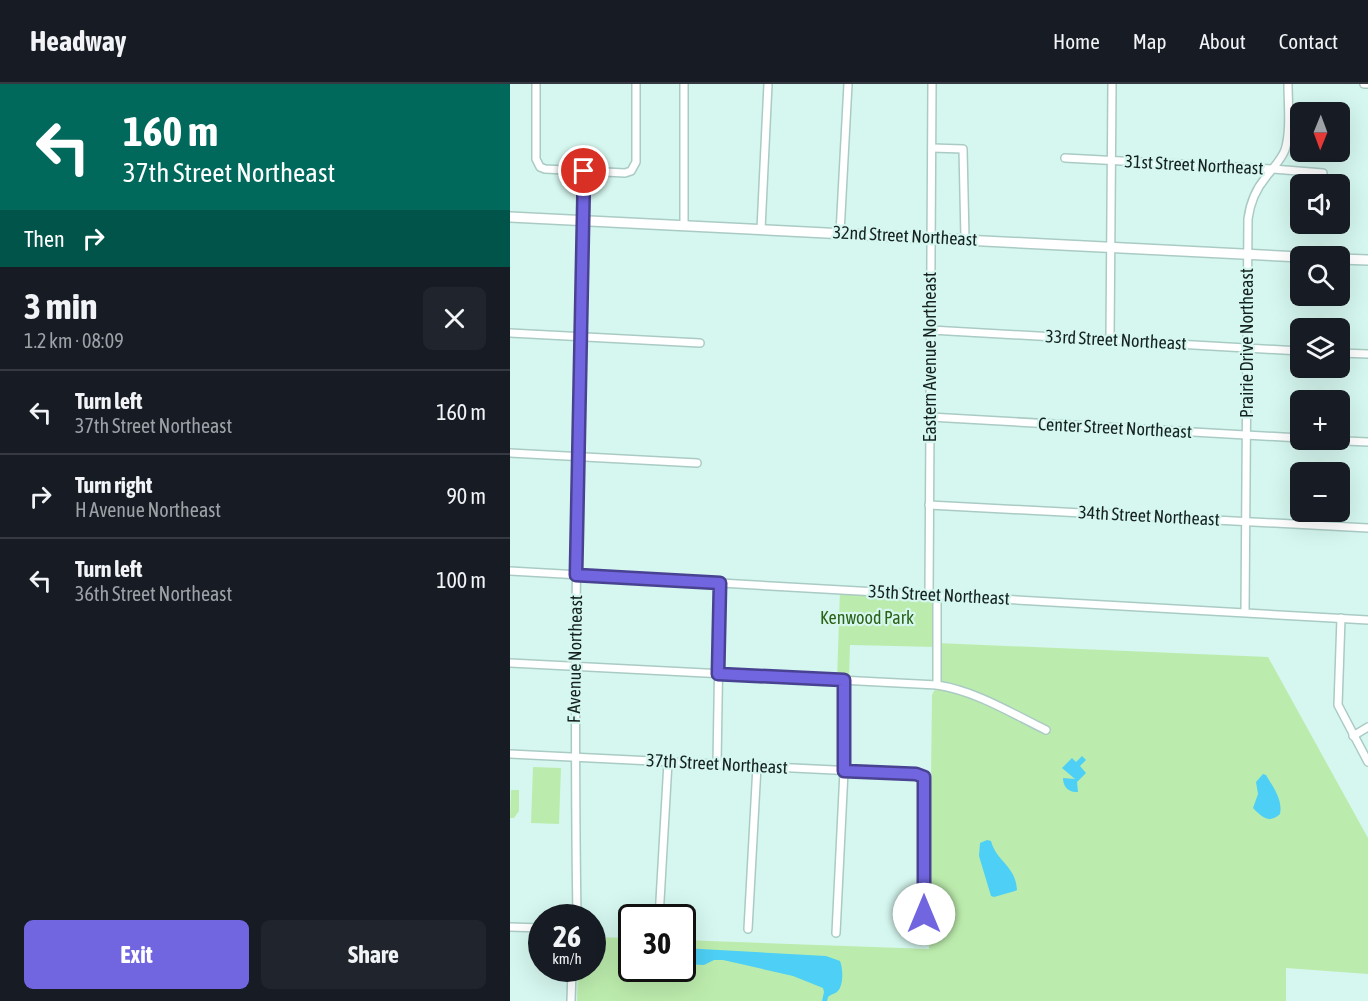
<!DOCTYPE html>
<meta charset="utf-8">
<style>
:root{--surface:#171b24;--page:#20242c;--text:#f1f3f6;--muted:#9ea1a6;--line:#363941;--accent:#7166e0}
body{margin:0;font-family:"Asap Condensed",sans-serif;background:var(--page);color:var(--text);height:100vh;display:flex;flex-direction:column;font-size:22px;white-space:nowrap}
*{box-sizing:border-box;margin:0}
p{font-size:20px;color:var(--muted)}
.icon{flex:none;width:33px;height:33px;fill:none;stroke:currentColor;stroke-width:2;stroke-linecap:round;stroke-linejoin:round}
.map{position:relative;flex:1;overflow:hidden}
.drawer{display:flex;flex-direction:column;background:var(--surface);width:510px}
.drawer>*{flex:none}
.guide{background:#00695c;color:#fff;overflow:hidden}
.needle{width:39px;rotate:181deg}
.controls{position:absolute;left:780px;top:18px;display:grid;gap:12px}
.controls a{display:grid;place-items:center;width:60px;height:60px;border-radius:9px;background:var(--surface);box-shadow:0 6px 24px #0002;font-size:30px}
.speed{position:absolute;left:18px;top:820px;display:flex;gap:12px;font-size:30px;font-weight:700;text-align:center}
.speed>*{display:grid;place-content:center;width:78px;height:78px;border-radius:50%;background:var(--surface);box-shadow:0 6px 24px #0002;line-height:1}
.speed small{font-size:15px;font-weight:400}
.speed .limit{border:3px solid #111;border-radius:9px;background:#fff;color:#111}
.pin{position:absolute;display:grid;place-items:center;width:51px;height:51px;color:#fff;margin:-26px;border:3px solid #fff;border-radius:50%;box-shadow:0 2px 6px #0007}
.me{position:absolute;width:66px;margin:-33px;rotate:0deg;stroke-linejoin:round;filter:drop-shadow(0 0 4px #0008)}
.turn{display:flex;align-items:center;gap:21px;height:126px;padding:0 24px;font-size:27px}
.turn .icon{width:78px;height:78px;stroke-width:2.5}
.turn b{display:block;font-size:42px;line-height:51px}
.then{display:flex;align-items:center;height:57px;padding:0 24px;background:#0003;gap:12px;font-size:22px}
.round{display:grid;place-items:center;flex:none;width:63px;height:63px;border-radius:9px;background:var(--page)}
.summary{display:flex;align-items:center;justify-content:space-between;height:102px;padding:0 24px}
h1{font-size:36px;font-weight:700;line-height:45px}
.button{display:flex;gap:12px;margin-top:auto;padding:12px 24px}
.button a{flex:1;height:69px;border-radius:9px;background:var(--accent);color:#fff;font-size:24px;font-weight:700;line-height:69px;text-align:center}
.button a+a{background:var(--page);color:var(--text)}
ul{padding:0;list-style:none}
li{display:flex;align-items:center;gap:18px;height:84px;padding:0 24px;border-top:2px solid var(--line)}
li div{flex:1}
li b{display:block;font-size:22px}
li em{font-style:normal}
header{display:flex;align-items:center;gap:36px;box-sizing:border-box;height:84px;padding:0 30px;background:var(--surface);border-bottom:2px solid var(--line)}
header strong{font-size:28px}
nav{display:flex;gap:33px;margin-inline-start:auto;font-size:21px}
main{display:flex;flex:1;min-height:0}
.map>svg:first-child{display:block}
</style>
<header>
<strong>Headway</strong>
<nav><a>Home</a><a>Map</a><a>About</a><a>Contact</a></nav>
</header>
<main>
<section class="drawer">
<div class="guide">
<div class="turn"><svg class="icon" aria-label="left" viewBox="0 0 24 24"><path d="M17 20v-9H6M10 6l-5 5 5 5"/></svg><div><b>160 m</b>37th Street Northeast</div></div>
<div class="then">Then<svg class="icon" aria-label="right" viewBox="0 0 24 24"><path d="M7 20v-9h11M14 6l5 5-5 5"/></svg></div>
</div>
<div class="summary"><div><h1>3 min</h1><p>1.2 km · 08:09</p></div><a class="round"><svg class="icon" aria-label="close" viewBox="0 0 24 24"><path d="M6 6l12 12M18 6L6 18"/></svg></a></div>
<ul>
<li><svg class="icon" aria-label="left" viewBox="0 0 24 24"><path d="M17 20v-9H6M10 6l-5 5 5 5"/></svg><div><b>Turn left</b><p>37th Street Northeast</p></div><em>160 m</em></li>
<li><svg class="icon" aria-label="right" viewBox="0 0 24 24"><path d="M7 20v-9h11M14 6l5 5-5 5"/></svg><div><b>Turn right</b><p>H Avenue Northeast</p></div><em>90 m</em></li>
<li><svg class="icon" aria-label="left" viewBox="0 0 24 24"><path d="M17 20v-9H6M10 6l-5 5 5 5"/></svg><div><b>Turn left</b><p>36th Street Northeast</p></div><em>100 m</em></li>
</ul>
<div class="button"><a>Exit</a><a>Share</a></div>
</section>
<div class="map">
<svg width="858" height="917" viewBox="0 0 858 917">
<rect width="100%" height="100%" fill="#d5f7ef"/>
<g fill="#bcecad">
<polygon points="330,506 427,511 427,559 758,573 858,754 858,890 776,884 776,917 67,917 68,885 82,885 83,853 121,854 122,885 172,885 173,856 419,865 422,611 427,601 427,563 340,561 339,596 327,596"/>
<polygon points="23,683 51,684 49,740 21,739"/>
<polygon points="1,706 9,706 9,727 4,734 0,734"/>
</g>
<g fill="#4ecff5">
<path d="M 572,672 L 576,676 L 570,682 L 576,689 L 567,698 L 568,708 C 559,709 553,703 553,694 L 565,695 L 552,684 L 562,674 L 566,678 Z"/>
<path d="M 753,690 L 756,691 C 763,703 773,716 770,730 C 759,740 752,733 743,724 L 748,710 L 746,698 Z"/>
<path d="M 477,756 L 481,757 C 486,777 506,782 507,806 L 505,807 L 484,813 L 481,812 L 469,772 L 470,759 Z"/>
<path d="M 173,864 L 316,872 L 330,877 C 333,884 334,902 327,908 C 324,910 321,910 318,913 L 317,917 L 312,917 L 314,908 L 313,904 L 283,892 L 213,876 L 204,876 L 194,881 L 173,880 Z"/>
</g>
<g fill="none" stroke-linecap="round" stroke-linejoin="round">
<defs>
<g id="minor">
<polyline points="26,0 26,75 30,83 35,85 115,89 121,87 126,78 126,0"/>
<polyline points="854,0 858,0"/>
<polyline points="422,64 453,65 455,155"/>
<polyline points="555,74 763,85 813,89"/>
<polyline points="174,141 174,0"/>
<polyline points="251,145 258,0"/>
<polyline points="330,149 338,0"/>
<polyline points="421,246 790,267"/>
<polyline points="0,249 190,259"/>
<polyline points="600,256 602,0"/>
<polyline points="830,269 858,270"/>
<polyline points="420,333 790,354"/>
<polyline points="814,356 858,358"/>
<polyline points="0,369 187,379"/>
<polyline points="419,421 858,444"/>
<polyline points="0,487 858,536"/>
<polyline points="419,511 422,0"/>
<path d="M 735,528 L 738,135 C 740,119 746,105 756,93 C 763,84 771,76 775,66 C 781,48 778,19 778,0"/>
<polyline points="831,534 828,621 858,678"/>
<path d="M 0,579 L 427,601 C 466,607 501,629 536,646"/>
<polyline points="427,601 427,511"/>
<polyline points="843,652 858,643"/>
<polyline points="0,670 406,690 414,693 414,853"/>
<polyline points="207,680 210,499"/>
<path d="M 67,834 C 63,585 68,336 74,87"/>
<polyline points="149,834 158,678"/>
<polyline points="0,843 32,844"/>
<polyline points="238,845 247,682"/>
<polyline points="326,849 334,687 334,596"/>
<polyline points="61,917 62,885"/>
</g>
<g id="major">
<polyline points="0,133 790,173"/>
<polyline points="830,175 858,176"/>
</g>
</defs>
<use href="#minor" stroke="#aacbc4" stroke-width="10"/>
<use href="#major" stroke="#aacbc4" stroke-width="12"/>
<use href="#minor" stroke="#fff" stroke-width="7"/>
<use href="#major" stroke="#fff" stroke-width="9"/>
</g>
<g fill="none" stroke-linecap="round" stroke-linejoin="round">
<defs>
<polyline id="route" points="74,87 66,491 210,499 208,590 334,596 334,687 406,690 414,693 414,830"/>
</defs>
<use href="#route" stroke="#494292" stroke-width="15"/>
<use href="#route" stroke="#7166e0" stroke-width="10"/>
</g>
<g text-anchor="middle" stroke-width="4.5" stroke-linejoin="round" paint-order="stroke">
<g font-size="18" fill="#15221f" stroke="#d5f7ef">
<text transform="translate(684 81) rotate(3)" y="6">31st Street Northeast</text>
<text transform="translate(395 152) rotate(3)" y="6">32nd Street Northeast</text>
<text transform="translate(606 256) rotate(3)" y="6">33rd Street Northeast</text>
<text transform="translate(737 259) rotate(-90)" y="6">Prairie Drive Northeast</text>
<text transform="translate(420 273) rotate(-90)" y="6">Eastern Avenue Northeast</text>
<text transform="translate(605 344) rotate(3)" y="6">Center Street Northeast</text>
<text transform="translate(639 432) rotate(3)" y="6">34th Street Northeast</text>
<text transform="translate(429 511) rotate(3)" y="6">35th Street Northeast</text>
<text transform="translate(65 575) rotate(-89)" y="6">F Avenue Northeast</text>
<text transform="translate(207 680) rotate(3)" y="6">37th Street Northeast</text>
</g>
<g font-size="18" fill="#2c6316" stroke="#d5f7ef">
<text x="357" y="540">Kenwood Park</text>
</g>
</g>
</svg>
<div class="controls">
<a><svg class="needle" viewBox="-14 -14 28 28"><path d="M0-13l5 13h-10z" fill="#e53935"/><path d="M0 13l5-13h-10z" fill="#9ea1a6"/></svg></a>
<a><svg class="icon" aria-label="sound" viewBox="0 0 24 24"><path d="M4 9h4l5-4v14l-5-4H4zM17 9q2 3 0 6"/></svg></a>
<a><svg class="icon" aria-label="search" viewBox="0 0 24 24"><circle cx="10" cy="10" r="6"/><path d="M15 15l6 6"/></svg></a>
<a><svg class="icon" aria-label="layers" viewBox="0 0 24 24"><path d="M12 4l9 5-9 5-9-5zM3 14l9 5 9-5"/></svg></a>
<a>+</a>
<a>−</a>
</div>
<div class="speed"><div>26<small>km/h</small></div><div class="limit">30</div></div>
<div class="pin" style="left:74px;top:87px;background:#d93025"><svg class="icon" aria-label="arrive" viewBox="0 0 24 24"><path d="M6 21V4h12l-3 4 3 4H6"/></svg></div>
<svg class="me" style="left:414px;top:830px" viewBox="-20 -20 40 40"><circle r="19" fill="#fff"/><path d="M0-13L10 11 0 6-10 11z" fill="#7166e0"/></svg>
</div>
</main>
